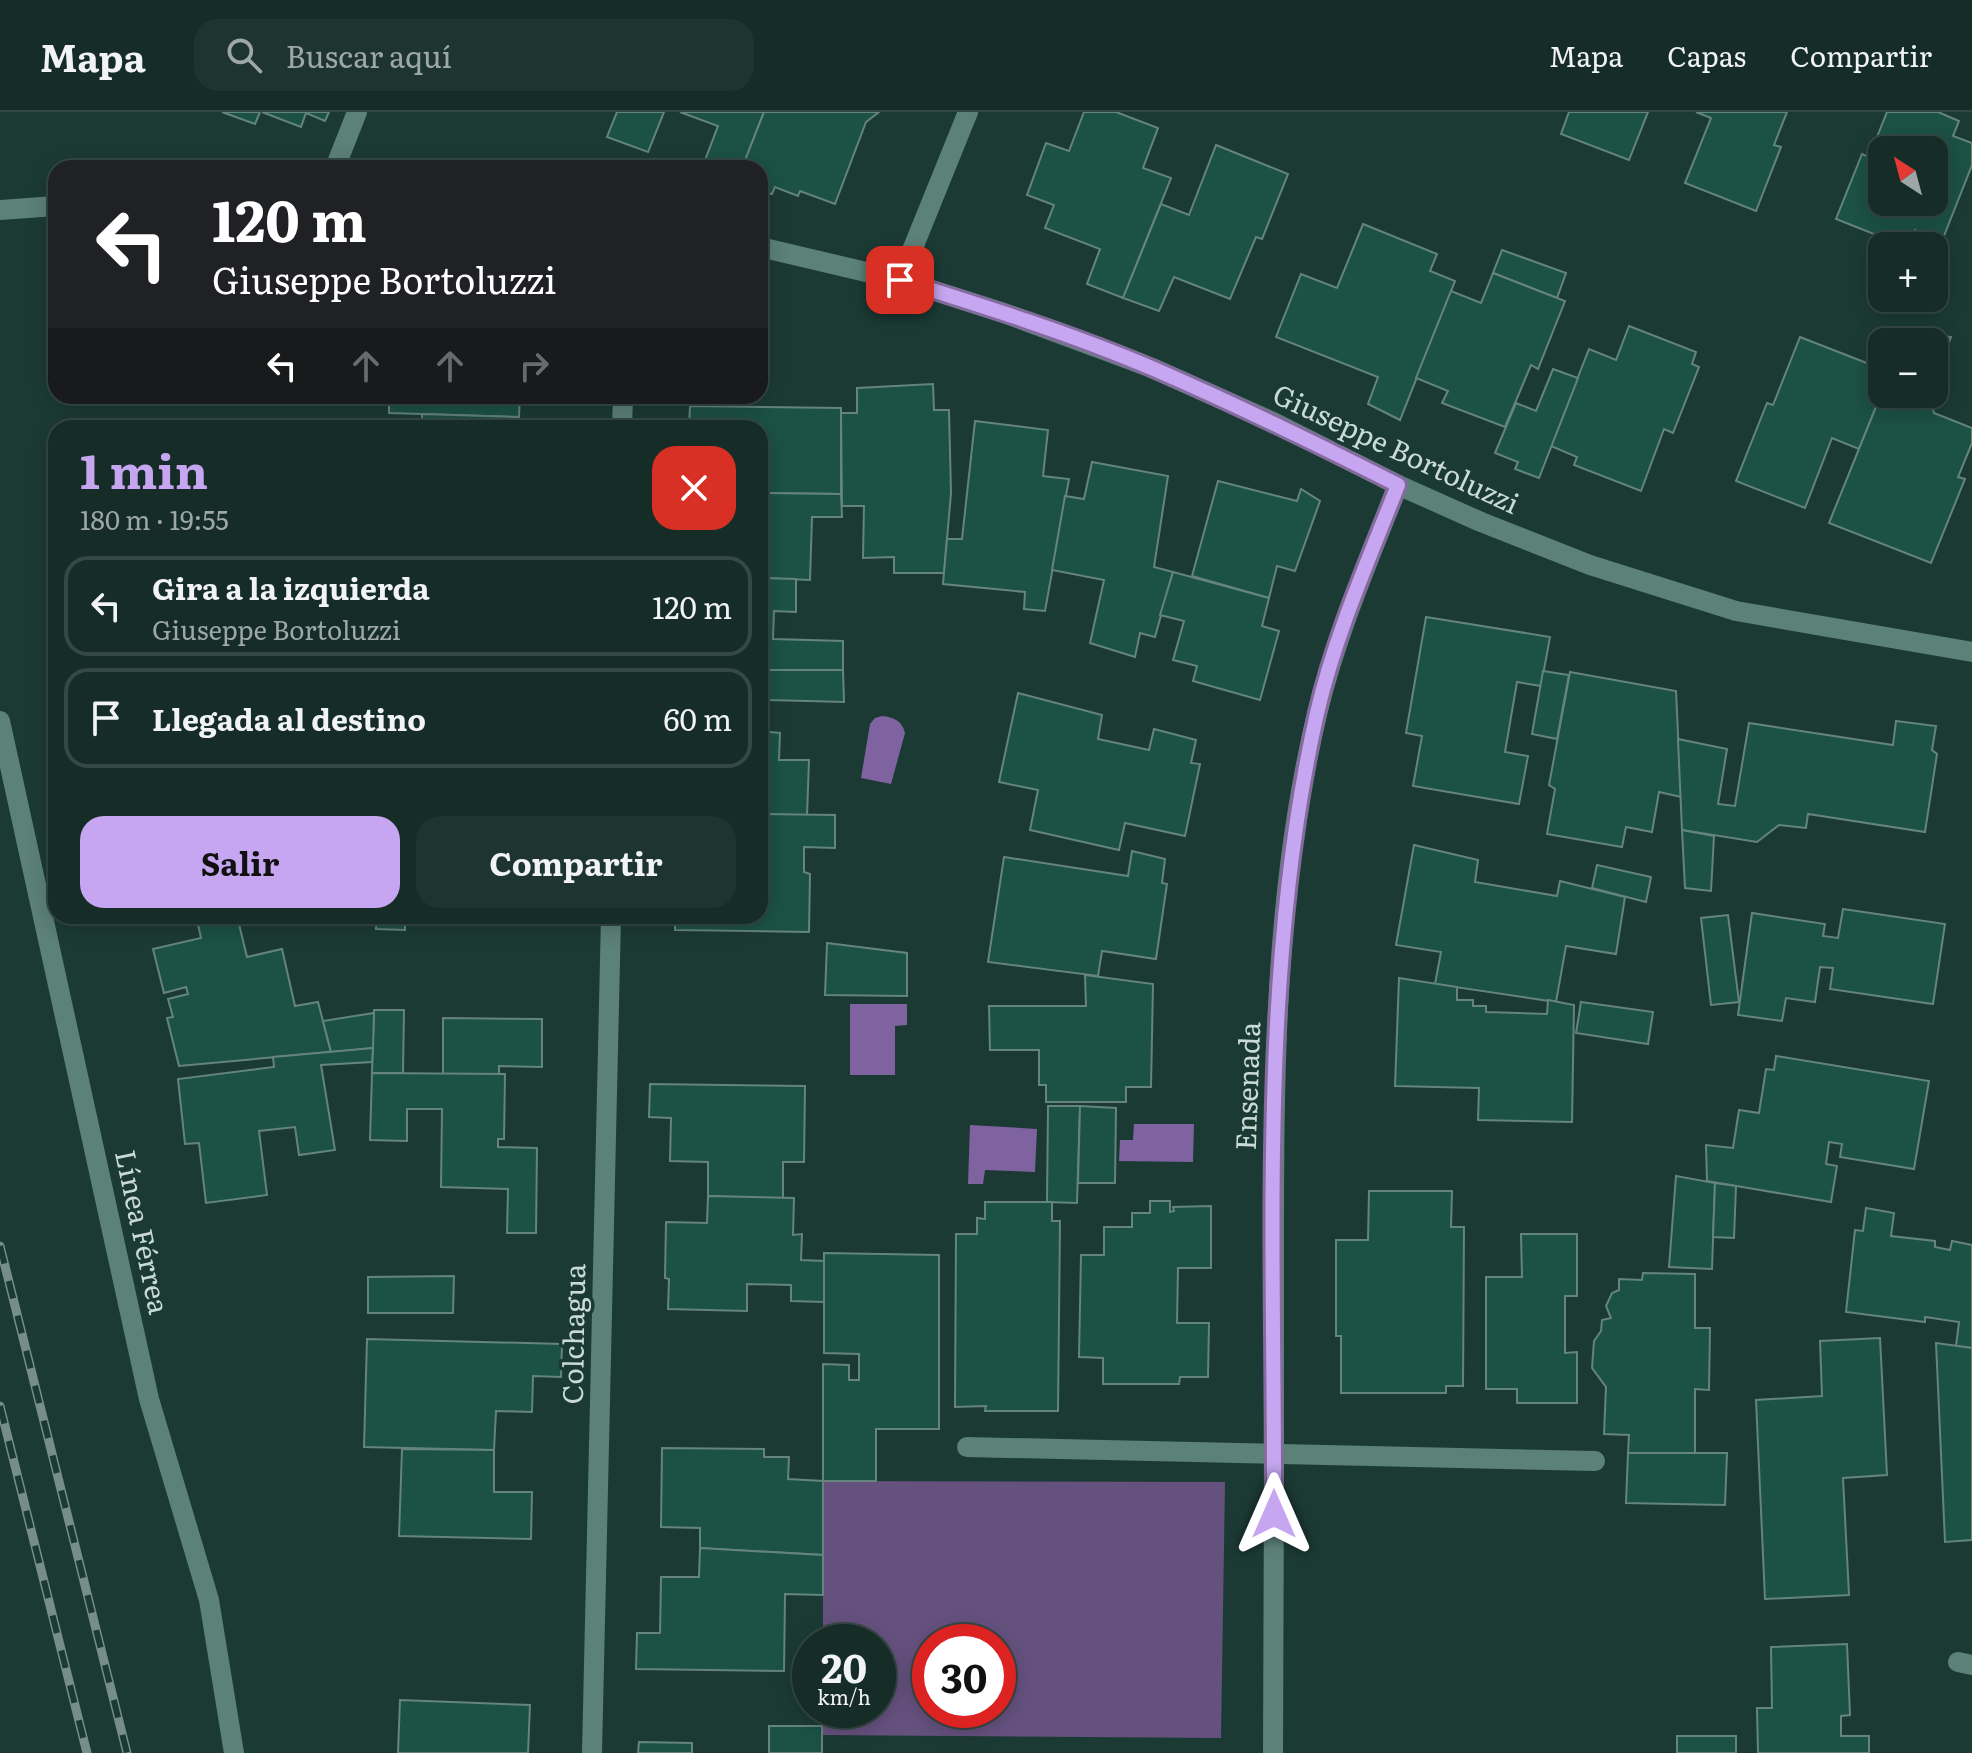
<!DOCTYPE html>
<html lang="es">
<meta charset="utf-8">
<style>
:root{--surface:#152c27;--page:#1e342f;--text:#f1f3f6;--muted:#9da7a7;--line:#344844;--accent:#c6a6f0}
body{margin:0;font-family:Literata,serif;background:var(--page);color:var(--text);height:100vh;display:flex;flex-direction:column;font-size:30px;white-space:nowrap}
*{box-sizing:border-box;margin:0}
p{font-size:26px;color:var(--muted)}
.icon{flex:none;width:44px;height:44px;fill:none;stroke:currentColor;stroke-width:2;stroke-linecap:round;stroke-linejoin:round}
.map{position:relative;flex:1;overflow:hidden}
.sheet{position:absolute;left:48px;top:308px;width:720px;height:504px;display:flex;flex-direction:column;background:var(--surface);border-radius:24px;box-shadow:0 4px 20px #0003,0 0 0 2px var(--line)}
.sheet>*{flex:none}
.guide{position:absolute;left:48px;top:48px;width:720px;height:244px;border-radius:24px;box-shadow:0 4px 20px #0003,0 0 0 2px var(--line);background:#202124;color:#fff;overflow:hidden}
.needle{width:52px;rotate:324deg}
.fabs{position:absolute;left:1868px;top:24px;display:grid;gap:16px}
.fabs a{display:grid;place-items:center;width:80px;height:80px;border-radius:16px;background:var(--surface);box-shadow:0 4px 20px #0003,0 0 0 2px var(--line);font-size:40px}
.speed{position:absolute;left:792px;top:1512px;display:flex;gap:16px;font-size:40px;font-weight:700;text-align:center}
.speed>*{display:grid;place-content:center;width:104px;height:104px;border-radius:50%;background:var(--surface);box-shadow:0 4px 20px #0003,0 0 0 2px var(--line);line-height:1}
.speed small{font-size:20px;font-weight:400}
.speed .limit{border:12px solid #d22;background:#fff;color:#111}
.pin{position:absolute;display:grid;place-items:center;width:68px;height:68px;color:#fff;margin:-34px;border-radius:16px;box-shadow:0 4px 12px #0006}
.me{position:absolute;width:88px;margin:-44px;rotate:0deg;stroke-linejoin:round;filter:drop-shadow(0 0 6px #0008)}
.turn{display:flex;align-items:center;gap:28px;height:168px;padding:0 32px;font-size:36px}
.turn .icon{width:104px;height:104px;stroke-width:2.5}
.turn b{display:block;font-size:56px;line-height:68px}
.lanes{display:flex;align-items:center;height:76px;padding:0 32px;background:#0003;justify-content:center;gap:40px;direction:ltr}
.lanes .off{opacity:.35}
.round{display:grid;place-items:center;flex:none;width:84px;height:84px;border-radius:24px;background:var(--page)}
.summary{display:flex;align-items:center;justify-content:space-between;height:136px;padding:0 32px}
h1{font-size:48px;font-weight:700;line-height:60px;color:var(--accent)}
.action{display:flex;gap:16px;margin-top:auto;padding:16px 32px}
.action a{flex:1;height:92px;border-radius:24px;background:var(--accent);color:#111;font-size:32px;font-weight:700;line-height:92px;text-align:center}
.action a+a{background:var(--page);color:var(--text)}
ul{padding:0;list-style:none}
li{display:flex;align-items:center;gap:24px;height:100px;margin:0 16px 12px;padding:0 16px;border:4px solid var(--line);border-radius:24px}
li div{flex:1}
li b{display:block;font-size:30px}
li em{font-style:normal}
header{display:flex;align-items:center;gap:48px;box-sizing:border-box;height:112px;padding:0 40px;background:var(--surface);border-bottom:2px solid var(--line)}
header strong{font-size:38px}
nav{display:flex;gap:44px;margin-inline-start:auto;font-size:28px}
.search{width:560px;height:72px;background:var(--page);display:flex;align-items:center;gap:20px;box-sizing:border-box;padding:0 28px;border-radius:24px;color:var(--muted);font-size:30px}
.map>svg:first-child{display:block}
</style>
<header>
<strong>Mapa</strong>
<div class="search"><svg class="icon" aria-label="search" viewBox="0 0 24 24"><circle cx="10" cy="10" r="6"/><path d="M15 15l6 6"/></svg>Buscar aquí</div>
<nav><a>Mapa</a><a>Capas</a><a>Compartir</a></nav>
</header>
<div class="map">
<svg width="1972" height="1641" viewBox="0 0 1972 1641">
<rect width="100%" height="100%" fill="#1c3a34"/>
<path fill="#65517e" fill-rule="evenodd" d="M 823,1369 L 1225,1370 L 1221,1626 L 822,1623 L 822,1598 L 878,1598 L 878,1530 L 823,1530 ZM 930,1530 L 998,1530 L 998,1598 L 930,1598 Z"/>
<g fill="#7e63a0">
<path d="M 882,604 C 894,605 902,609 905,621 L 891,672 L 861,666 L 870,612 L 875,606 Z"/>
<polygon points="850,892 907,892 907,913 895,914 895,963 850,963"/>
<polygon points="1134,1012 1194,1012 1193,1050 1119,1049 1120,1028 1133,1028"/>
<polygon points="970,1013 1037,1017 1035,1060 985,1058 983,1072 968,1072"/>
</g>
<g fill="#1c5146" stroke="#64847c" stroke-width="2" fill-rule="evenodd">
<polygon points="222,0 260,0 255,12"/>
<polygon points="262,0 329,0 325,9 306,1 301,15"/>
<polygon points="617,0 664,0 648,40 607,25"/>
<polygon points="680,0 764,0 742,56 702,56 718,14"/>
<polygon points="764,0 879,0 866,10 835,92 800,79 798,84 775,75 772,82 760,79 760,56 742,56"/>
<polygon points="1084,0 1116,0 1158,16 1143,56 1171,66 1123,186 1087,172 1100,137 1045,116 1054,93 1027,83 1046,31 1069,39"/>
<polygon points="1569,0 1648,0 1629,48 1561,22"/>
<polygon points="1696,0 1787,0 1774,33 1781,35 1756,99 1685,71 1711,6"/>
<path d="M 1887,0 L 1938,0 L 1959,9 L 1953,24 L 1972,31 L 1972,53 L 1942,129 L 1915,118 L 1909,134 L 1904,134 L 1836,107 L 1862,42 L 1869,45 ZM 1882,38 L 1934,38 L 1934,90 L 1882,90 Z"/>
<polygon points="1216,33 1288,62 1262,127 1256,125 1230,187 1174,165 1159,199 1123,186 1161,92 1189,103"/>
<polygon points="1363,112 1437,142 1430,159 1455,169 1400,308 1368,292 1378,265 1276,225 1301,162 1337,176"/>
<polygon points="1502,138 1566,161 1557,186 1493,161"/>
<polygon points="1493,161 1565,189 1538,257 1531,253 1505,315 1442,291 1448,279 1416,266 1451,179 1481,191"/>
<polygon points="1629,214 1696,240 1692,252 1699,255 1673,321 1664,317 1641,379 1574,353 1577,345 1551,334 1589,237 1616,248"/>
<polygon points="1907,218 1951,225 1934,268 1934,230 1902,230"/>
<polygon points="1800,225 1882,257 1882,280 1859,337 1832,326 1805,396 1736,369 1767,291 1773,293"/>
<polygon points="1553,257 1578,266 1539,366 1515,357 1518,350 1495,341 1516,291 1536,299"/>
<polygon points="933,272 934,298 949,298 951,381 944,461 894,461 894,445 863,446 864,394 842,394 841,301 857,301 857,276"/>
<polygon points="1882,280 1882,282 1929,282 1934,301 1972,316 1972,331 1958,365 1965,367 1931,451 1829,411"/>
<polygon points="389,284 520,284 519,305 389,301"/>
<polygon points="690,294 841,296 841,382 760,381 760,316 689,316"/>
<polygon points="422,302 519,305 519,316 422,316"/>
<polygon points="975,309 1048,318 1043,364 1069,367 1045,499 1024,497 1025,480 943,472 947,427 962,427"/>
<polygon points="1092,350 1168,364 1154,455 1173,460 1155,525 1140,521 1135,545 1090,531 1104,468 1052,458 1065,384 1084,387"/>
<polygon points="1218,369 1297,389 1301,377 1320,389 1295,459 1277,454 1269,486 1192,464"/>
<polygon points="760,381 841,382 842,405 812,405 810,468 760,466"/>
<polygon points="1173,460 1269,486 1262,514 1279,519 1260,588 1193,569 1197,554 1173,548 1184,509 1160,503"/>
<polygon points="760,466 796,467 796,500 774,499 773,527 843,529 843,558 760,558"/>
<polygon points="1426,505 1550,525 1541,574 1517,570 1505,640 1528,644 1519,692 1413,674 1422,624 1406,621"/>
<polygon points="769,558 843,558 844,590 769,588"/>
<polygon points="1543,559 1569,563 1557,627 1532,622"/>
<polygon points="1570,560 1676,579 1681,685 1659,680 1652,720 1626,715 1622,735 1547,722 1555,677 1549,673"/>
<polygon points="1018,581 1102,603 1098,627 1149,638 1154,617 1196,628 1191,651 1200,652 1185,724 1125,711 1119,738 1030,718 1038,678 999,670"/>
<polygon points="1896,609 1936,614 1932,638 1937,642 1925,720 1808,702 1806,716 1779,713 1757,730 1682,718 1678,627 1727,637 1718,692 1735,694 1749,611 1893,633"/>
<polygon points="760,619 780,621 779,648 809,648 807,704 760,702"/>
<polygon points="760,702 835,703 835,736 804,735 804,760 810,762 809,820 675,818 675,804 760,804"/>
<polygon points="1682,718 1714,724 1711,779 1685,776"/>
<polygon points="1414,733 1478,748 1475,770 1557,784 1560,769 1625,785 1616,842 1566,834 1556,890 1435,872 1441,840 1396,833"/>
<polygon points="1132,739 1165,747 1162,771 1167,772 1156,847 1102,839 1098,864 988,850 1004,745 1128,764"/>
<polygon points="1597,753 1651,765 1646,790 1592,776"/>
<polygon points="1843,797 1945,812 1933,892 1830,877 1833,856 1820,855 1815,890 1786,886 1782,909 1738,903 1752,801 1825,812 1823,824 1838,826"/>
<polygon points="1728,803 1739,890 1711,893 1701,806"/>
<polygon points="181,804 237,804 247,845 282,837 295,894 318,890 331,940 179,954 167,906 173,905 168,887 188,882 186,875 164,881 153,837 201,826 197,808 183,811"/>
<polygon points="377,804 405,804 405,818 376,817"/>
<polygon points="827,831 907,841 907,884 825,883"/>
<polygon points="1085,863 1153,872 1151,975 1126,975 1126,990 1046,990 1046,973 1039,973 1039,938 990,938 989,894 1086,894"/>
<polygon points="1399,866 1457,875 1457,888 1473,888 1473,894 1486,894 1486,900 1547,902 1548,888 1574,893 1572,1010 1478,1008 1479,976 1395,974"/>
<polygon points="1581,890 1653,900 1648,932 1576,921"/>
<polygon points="374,898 404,898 403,961 372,961"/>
<polygon points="374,901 373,936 331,940 323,909"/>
<polygon points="443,906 542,907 542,955 499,954 499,963 443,962"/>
<polygon points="373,936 372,950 321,953 335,1038 299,1043 295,1015 259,1019 267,1083 206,1091 199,1031 185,1032 178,967 274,955 273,945"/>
<polygon points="1776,944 1929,969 1914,1057 1840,1045 1842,1032 1829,1030 1826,1052 1837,1054 1831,1090 1707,1069 1706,1033 1733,1036 1739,998 1759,1001 1766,957 1774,958"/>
<polygon points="372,961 505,962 504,1027 498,1027 498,1035 537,1036 536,1121 507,1121 508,1077 441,1075 442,997 407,997 407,1029 370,1028"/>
<polygon points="650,972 805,974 804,1050 783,1050 783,1087 708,1084 708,1050 670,1049 671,1006 649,1005"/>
<polygon points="1048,994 1080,994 1077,1091 1047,1090"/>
<polygon points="1080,994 1116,996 1115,1071 1078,1071"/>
<polygon points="1676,1064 1715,1071 1712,1157 1669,1155"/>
<polygon points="1715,1071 1736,1074 1734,1126 1713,1125"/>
<polygon points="1369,1079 1452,1079 1451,1115 1464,1115 1463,1274 1446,1274 1446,1281 1341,1281 1341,1224 1336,1224 1336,1128 1368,1128"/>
<polygon points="708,1084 794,1086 793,1123 802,1122 801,1148 824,1149 824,1190 791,1189 791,1173 747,1172 747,1199 668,1197 669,1167 665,1166 666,1110 707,1111"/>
<polygon points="1150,1089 1170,1089 1170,1100 1174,1099 1173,1095 1211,1094 1211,1156 1178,1156 1177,1211 1209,1211 1208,1265 1180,1265 1179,1272 1103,1272 1103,1246 1079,1245 1081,1143 1104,1143 1104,1115 1132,1115 1132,1101 1150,1101"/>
<polygon points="985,1090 1052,1090 1052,1109 1060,1109 1058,1299 985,1299 986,1294 955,1295 956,1122 977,1122 977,1106 985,1107"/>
<polygon points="1866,1096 1894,1101 1891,1124 1935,1129 1935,1135 1950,1138 1952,1129 1972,1133 1972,1236 1956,1234 1959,1210 1925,1205 1925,1210 1846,1200 1855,1118 1863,1119"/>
<polygon points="1521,1122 1577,1122 1577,1184 1565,1184 1565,1241 1577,1240 1577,1291 1517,1291 1517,1277 1486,1277 1486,1165 1522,1165"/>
<polygon points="824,1141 939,1143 939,1317 876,1317 876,1369 823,1369 823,1252 849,1253 849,1268 859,1268 859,1242 824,1241"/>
<polygon points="1643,1161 1695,1162 1695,1216 1710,1216 1709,1278 1695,1277 1695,1341 1628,1341 1629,1323 1604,1322 1606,1275 1592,1256 1594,1229 1601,1219 1602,1208 1611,1206 1606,1194 1612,1181 1619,1178 1619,1167 1642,1168"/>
<polygon points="454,1164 453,1201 368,1201 368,1165"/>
<polygon points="1880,1226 1887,1363 1843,1366 1849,1483 1765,1487 1756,1288 1822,1284 1820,1229"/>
<polygon points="367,1227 562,1232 561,1265 533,1264 532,1300 496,1299 494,1338 364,1335"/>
<polygon points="1936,1231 1972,1236 1972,1428 1945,1430"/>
<polygon points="662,1336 764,1337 764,1345 789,1345 788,1367 823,1369 823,1443 700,1436 700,1416 661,1415"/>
<polygon points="402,1337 494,1338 494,1380 532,1380 531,1427 399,1424"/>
<polygon points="1628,1341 1727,1341 1725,1393 1626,1391"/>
<polygon points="700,1436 823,1443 823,1483 785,1482 784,1559 636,1557 637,1521 660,1521 661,1465 699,1465"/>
<polygon points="1847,1532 1850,1603 1841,1604 1841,1624 1869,1624 1869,1641 1758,1641 1757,1596 1772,1596 1771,1535"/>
<polygon points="400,1588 530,1593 528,1641 398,1641"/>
<rect x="769" y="1614" width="53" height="27"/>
<rect x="1677" y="1624" width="59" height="17"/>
<polygon points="639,1630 692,1631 692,1641 638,1641"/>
</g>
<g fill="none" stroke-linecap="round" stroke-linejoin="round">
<g stroke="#5c8178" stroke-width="20">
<polyline points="335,56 357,0"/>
<polyline points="0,98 56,94"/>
<polyline points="760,135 900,168 1004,201 1152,256 1273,310 1398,373 1481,410 1590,453 1736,499 1972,540"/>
<polyline points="900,168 968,0"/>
<polyline points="622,316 623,284"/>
<polyline points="0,609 149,1287 209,1488 234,1641"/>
<polyline points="967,1335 1595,1349"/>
<polyline points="1958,1550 1972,1553"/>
<polyline points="592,1641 611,804"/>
<path d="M 1273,1641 C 1274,1480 1274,1318 1274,1157 C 1274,970 1273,780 1318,598 C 1337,521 1369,447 1398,373"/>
</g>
<defs>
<g id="rail">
<polyline points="0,1134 127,1641"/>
<polyline points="0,1294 87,1641"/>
</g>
</defs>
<use href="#rail" stroke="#768d88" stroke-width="9"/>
<use href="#rail" stroke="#1c3a34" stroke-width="6" stroke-dasharray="18" stroke-linecap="butt"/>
</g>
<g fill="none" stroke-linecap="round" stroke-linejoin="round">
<defs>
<path id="route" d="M 900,168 C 986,195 1072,222 1154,257 C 1237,293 1317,332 1398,373 C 1369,447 1335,523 1317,601 C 1258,863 1275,1135 1274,1402"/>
</defs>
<use href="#route" stroke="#816c9c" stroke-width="20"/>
<use href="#route" stroke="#c6a6f0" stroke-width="14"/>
</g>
<g text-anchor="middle" stroke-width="7" stroke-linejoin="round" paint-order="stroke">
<g font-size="28" fill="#cadbd6" stroke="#1c3a34">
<text transform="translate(1396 337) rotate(25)" y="10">Giuseppe Bortoluzzi</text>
<text transform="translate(1248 974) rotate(-88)" y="10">Ensenada</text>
<text transform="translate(142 1120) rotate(78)" y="10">Línea Férrea</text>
<text transform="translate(574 1222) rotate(-89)" y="10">Colchagua</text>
</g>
</g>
</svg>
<div class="fabs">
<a><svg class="needle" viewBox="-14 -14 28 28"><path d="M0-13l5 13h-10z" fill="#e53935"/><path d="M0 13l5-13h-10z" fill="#9da7a7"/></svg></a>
<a>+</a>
<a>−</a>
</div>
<div class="speed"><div>20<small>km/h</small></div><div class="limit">30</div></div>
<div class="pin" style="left:900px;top:168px;background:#d93025"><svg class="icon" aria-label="arrive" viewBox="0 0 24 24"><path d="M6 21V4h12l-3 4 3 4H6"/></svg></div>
<svg class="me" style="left:1274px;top:1402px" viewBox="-20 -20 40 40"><path d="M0-17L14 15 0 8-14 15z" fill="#c6a6f0" stroke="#fff" stroke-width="4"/></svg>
<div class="guide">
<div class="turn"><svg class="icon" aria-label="left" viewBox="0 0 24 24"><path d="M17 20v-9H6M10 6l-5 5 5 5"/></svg><div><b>120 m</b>Giuseppe Bortoluzzi</div></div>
<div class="lanes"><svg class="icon" aria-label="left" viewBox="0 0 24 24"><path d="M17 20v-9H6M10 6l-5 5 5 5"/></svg><svg class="icon off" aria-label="ahead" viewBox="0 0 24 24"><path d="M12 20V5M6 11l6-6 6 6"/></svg><svg class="icon off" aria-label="ahead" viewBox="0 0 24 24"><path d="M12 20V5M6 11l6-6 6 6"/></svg><svg class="icon off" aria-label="right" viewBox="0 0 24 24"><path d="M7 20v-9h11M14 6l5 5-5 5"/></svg></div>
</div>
<section class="sheet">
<div class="summary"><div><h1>1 min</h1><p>180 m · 19:55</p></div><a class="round" style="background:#d93025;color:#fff"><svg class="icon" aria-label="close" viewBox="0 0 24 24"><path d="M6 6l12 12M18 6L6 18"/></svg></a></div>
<ul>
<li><svg class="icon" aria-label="left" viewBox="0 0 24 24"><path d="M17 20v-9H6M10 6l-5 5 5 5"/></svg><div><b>Gira a la izquierda</b><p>Giuseppe Bortoluzzi</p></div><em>120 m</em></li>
<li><svg class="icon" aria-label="arrive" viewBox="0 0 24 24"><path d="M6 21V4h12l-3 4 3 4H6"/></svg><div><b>Llegada al destino</b></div><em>60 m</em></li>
</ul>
<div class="action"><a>Salir</a><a>Compartir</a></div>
</section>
</div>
